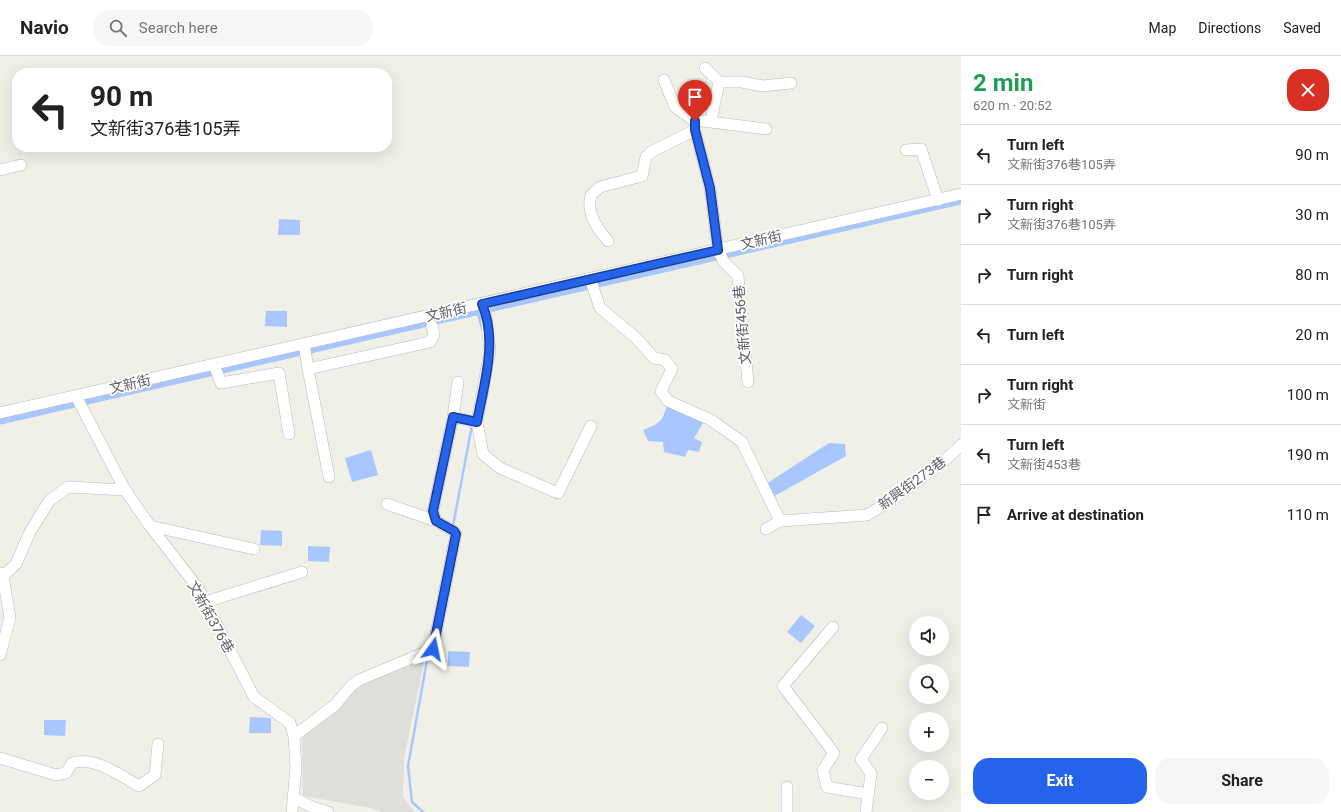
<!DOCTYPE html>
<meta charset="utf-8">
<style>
:root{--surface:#fff;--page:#f6f6f6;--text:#222;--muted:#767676;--line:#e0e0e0;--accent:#2563eb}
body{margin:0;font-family:Roboto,"Noto Sans TC",sans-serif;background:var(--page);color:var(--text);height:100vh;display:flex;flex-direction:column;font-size:15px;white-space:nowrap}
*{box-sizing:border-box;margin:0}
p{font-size:13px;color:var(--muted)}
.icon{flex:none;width:22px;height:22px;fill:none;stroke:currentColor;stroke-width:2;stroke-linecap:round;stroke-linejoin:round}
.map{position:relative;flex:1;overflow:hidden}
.drawer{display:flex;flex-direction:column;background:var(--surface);width:380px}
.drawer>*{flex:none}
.banner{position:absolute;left:12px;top:12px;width:380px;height:84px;border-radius:16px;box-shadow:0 4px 16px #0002;background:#fff;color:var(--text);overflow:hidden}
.fabs{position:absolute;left:909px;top:560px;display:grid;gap:8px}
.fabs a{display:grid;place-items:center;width:40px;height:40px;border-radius:50%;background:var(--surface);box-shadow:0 4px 16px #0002;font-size:20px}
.pin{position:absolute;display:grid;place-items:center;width:34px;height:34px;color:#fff;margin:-41px -17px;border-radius:50% 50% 50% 0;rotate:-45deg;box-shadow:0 0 4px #0007}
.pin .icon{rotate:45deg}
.me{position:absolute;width:44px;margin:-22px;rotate:12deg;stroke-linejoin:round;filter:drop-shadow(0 0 3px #0008)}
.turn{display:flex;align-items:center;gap:14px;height:84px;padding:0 12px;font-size:18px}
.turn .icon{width:52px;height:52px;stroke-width:2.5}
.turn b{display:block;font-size:28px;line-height:34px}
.round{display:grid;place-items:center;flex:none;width:42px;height:42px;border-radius:16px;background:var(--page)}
.summary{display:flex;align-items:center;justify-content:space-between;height:68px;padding:0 12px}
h1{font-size:24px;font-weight:700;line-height:30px;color:#1e9e55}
.button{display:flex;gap:8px;margin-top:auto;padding:8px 12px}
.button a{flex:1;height:46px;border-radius:16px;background:var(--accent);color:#fff;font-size:16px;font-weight:700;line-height:46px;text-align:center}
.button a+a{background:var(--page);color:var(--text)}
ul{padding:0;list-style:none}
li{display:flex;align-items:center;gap:12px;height:60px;padding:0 12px;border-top:1px solid var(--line)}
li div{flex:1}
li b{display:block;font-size:15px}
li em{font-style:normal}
header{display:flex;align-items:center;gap:24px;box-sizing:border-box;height:56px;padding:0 20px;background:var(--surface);border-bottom:1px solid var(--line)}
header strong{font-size:19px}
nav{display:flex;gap:22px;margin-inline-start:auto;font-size:14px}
.search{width:280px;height:36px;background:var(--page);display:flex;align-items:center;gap:10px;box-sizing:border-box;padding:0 14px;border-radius:16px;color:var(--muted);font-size:15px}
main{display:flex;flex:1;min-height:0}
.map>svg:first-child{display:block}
</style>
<header>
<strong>Navio</strong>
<div class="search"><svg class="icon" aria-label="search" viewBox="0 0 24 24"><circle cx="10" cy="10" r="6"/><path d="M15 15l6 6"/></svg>Search here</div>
<nav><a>Map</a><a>Directions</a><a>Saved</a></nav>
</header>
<main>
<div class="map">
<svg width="961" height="756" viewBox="0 0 961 756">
<rect width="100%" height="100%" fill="#f0f0e7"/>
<polygon fill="#dfdfd9" points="425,602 404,702 403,741 415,756 381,756 376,753 303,740 302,677 359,625"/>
<g fill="#a8c6ff">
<polygon points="279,163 300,164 300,179 278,179"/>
<polygon points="266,255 287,255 287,271 265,270"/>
<path d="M 668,345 L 706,362 L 694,382 L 702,386 L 699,396 L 688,394 L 685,401 L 664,396 L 663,386 L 648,385 L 643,374 C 662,367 663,364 668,345 Z"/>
<polygon points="829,387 845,388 846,400 769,443 763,430"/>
<polygon points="371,394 378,419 352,426 345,402"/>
<polygon points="261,474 282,475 282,490 260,489"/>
<polygon points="308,490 330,491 329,506 308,505"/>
<polygon points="801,559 815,570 801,587 787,576"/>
<polygon points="448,595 470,596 469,611 448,610"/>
<polygon points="250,661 271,662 271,677 249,677"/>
<polygon points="44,664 66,664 65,680 44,679"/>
</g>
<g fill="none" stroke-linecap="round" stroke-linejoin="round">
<g stroke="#a8c6ff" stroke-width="2.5">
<polyline points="477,255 483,275"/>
<polyline points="453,470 472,369"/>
<polyline points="423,756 412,746 408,710 428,599"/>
</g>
<polyline stroke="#a8c6ff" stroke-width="9" points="0,364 961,144"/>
<defs>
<g id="minor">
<polyline points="705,12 719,26"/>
<polyline points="664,24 675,51 695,65 695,74 710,132 718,194 724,206 738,220 748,326"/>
<polyline points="711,64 719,26 742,26 762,30 791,27"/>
<polyline points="703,65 766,73"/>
<polyline points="906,94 921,93 938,144"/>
<polyline points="0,114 21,109"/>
<path d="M 608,185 C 597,172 586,157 591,139 L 600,131 L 642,120 L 646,101 L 651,96 L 695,74"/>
<polyline points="590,222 600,252 635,281 654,302 665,304 672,313 661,335 668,345 711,364 742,386 780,465"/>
<polyline points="483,248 486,259 490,295 477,366 483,398 500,412 558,437 591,370"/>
<polyline points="304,288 308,313"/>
<polyline points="214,309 221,327 279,317 289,378"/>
<polyline points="76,340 125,434 150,470 198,532 254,641 290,667 294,680 296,711 292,756"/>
<polyline points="0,357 961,138"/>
<polyline points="453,361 477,366"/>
<polyline points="329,421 308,313 430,286 434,279 432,270"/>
<polyline points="387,448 436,465"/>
<polyline points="150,470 254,493"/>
<polyline points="766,473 780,465 867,459 892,444 943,406 961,389"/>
<polyline points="0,517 3,520 10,562 0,599"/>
<polyline points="3,520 16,508 30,476 49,445 68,431 125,434"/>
<polyline points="205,546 302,516"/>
<polyline points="833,571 783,630 834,697 823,714 827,731 868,738"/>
<polyline points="294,680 335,649 351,630 359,624 433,593 456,478 454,475 436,465 433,455 453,361 458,326"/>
<path d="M 0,702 L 56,719 L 66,717 L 72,707 C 96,700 119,719 139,730 L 155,719 L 158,688"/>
<polyline points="294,742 312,751 328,756"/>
<polyline points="787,756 787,731"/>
<polyline points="866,756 871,718 861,703 882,672"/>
</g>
</defs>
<use href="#minor" stroke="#b9bac0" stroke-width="12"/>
<use href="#minor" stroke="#fff" stroke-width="11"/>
</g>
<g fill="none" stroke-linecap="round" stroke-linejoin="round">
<defs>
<path id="route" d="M 433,593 L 456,478 L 454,475 L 436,465 L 433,455 L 453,361 L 477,366 C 484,328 498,285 482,248 L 718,194 L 710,132 L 695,74 L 695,65"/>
</defs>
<use href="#route" stroke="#184099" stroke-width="10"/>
<use href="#route" stroke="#2563eb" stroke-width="7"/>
</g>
<g text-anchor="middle" stroke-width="3.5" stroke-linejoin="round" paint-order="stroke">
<g font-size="14" fill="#5e6067" stroke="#fff">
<text transform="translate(761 184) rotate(-13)" y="5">文新街</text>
<text transform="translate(446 256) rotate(-13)" y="5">文新街</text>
<text transform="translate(742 269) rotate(-95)" y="5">文新街456巷</text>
<text transform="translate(130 328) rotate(-13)" y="5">文新街</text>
<text transform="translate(912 427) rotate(-36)" y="5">新興街273巷</text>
<text transform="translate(211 561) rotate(61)" y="5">文新街376巷</text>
</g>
</g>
</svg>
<div class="fabs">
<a><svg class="icon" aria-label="sound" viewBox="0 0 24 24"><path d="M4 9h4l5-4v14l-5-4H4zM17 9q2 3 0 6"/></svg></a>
<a><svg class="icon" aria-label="search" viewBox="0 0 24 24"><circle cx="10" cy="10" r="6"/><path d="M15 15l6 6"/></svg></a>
<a>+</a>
<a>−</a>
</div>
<div class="pin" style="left:695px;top:65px;background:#d93025"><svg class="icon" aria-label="arrive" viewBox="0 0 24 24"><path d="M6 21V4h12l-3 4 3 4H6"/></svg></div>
<svg class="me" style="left:433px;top:593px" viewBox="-20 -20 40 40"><path d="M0-17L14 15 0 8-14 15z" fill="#2563eb" stroke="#fff" stroke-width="4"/></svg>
<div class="banner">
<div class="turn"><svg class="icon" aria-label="left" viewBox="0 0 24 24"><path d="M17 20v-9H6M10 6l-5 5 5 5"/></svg><div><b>90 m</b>文新街376巷105弄</div></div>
</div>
</div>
<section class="drawer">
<div class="summary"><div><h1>2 min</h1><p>620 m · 20:52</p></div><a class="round" style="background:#d93025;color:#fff"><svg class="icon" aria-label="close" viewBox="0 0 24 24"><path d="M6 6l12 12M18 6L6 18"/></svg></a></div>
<ul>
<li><svg class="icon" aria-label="left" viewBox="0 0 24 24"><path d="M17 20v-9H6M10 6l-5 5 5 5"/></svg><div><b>Turn left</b><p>文新街376巷105弄</p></div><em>90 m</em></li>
<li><svg class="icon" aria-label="right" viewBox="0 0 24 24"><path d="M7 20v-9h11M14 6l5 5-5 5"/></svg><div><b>Turn right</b><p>文新街376巷105弄</p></div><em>30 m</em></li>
<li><svg class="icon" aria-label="right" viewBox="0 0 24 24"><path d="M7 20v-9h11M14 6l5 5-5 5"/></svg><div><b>Turn right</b></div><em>80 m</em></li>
<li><svg class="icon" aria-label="left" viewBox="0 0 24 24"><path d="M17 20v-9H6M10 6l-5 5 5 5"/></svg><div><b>Turn left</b></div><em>20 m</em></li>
<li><svg class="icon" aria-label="right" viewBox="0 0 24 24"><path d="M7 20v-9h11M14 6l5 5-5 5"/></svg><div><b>Turn right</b><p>文新街</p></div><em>100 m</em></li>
<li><svg class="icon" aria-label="left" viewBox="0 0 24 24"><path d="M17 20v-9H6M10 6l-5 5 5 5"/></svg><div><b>Turn left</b><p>文新街453巷</p></div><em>190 m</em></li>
<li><svg class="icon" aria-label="arrive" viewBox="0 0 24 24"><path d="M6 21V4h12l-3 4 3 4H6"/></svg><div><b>Arrive at destination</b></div><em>110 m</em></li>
</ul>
<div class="button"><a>Exit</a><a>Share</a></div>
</section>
</main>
